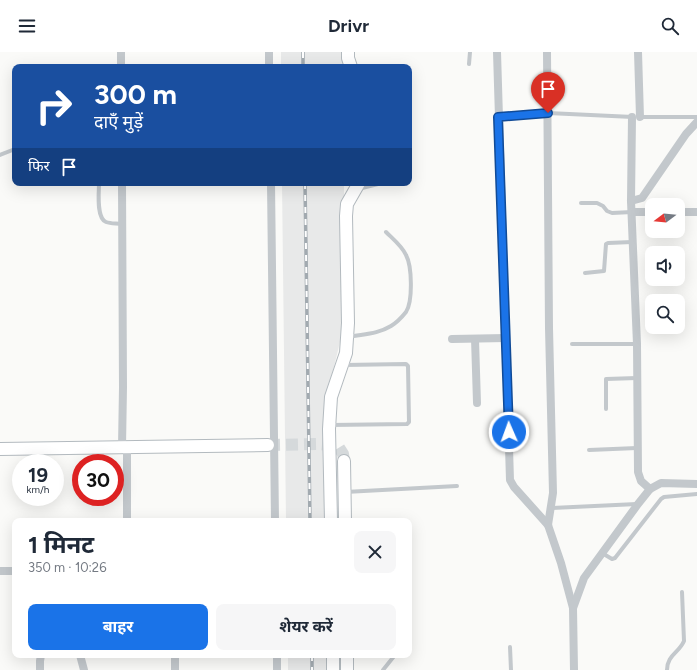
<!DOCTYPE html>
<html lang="hi">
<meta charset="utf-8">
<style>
:root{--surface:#fff;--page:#f6f6f7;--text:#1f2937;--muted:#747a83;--accent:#1a73e8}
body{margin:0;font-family:Figtree,"Noto Sans Devanagari",sans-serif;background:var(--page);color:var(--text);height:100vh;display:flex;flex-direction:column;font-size:15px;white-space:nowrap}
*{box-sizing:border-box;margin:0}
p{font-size:13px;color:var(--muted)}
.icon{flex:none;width:22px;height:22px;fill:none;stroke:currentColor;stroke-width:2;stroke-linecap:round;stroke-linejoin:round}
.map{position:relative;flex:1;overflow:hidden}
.panel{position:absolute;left:12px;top:466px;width:400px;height:140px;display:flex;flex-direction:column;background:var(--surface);border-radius:8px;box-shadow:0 4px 16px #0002}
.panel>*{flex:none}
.top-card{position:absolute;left:12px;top:12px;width:400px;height:122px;border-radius:8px;box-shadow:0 4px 16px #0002;background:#1a4fa0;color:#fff;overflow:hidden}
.needle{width:26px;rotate:254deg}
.fabs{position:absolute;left:645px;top:146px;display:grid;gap:8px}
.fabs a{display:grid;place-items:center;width:40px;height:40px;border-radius:8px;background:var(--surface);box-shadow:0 4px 16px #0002;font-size:20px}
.speed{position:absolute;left:12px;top:402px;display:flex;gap:8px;font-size:20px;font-weight:700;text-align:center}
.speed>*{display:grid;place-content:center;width:52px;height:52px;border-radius:50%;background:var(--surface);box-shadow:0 4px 16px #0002;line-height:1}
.speed small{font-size:10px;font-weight:400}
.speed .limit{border:6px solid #d22;background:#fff;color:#111}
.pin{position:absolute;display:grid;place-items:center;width:34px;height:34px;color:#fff;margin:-41px -17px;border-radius:50% 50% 50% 0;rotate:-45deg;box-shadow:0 0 4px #0007}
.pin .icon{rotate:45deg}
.me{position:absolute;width:44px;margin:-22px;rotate:358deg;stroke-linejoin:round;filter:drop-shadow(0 0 3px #0008)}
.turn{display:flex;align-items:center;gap:14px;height:84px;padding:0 16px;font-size:18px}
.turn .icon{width:52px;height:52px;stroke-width:2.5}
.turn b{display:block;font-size:28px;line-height:34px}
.then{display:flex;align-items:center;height:38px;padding:0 16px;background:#0003;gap:8px;font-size:15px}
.round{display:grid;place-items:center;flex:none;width:42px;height:42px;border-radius:8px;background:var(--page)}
.summary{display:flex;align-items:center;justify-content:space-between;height:68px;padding:0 16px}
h1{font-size:24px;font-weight:700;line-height:30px}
.cta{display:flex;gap:8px;margin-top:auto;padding:8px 16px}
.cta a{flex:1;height:46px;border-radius:8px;background:var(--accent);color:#fff;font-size:16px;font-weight:700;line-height:46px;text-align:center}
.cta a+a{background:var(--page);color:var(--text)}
header{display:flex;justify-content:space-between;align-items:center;height:52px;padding:0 16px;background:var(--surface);font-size:18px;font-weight:700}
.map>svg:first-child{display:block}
</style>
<header><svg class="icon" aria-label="menu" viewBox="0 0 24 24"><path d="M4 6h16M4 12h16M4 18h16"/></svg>Drivr<svg class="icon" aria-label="search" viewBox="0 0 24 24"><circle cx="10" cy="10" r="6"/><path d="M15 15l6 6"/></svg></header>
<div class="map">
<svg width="697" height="618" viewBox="0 0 697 618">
<rect width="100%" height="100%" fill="#fafaf8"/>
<g fill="#e8e9e9">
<rect x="281" y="0" width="62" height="15"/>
<polygon points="282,131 344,131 344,273 327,344 329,469 286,469"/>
<rect x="288" y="603" width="43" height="15"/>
</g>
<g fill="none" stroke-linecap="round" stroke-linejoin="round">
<polyline stroke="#d5d9db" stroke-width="12" stroke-dasharray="12 6" stroke-linecap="butt" points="268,393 318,392 338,394 343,402 344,409"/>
<defs>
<g id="secondary">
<polyline points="348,0 348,6 351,15"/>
<polyline points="0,397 268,393"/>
<polyline points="344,409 345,469"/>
<polyline points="331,469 329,377 331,345 346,301 348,271 346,164 347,152 359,131"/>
<polyline points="333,603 333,618"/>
<polyline points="347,603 347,618"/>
</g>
</defs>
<use href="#secondary" stroke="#b3babf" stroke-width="14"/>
<g stroke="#c3c8cc" stroke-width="4">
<polyline points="469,12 470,0"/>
<polyline points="498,65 548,61 633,65"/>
<polyline points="639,65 697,65"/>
<polyline points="0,103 15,97"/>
<path d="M 99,131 C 99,140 96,166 106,170 C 111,172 117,171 122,172"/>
<polyline points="358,137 382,131"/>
<polyline points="581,151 597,151 603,154 607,159 612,161 632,160"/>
<polyline points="585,221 604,219 606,192 608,191 632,190"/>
<path d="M 349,285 C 363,282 378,282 391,274 C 396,271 402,265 406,260 C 413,249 412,214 406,203 C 402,194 393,187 386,180"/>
<polyline points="572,292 637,292"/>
<polyline points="606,357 606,327 637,326"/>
<polyline points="331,373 407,372 409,370 408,314 406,312 344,313"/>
<polyline points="589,398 637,396"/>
<polyline points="345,440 457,434"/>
<polyline points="552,456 637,452"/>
<polyline points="602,501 612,507 615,506 661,447 664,445 697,442"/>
<polyline points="510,595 511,618"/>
<polyline points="383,618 395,603"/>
<path d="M 667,618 C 667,603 679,601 684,589 L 682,540"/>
</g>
<g stroke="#c3c8cc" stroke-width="8">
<polyline points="121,0 121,15"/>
<polyline points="269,0 269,15"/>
<polyline points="497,0 510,428 514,435 548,473"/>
<polyline points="547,0 549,276 553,441 548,473 561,511 573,556"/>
<polyline points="638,0 640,65"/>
<polyline points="632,65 631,149 637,292 638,420 641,429 650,437"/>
<polyline points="122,131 123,335 122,395"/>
<polyline points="271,131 275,469"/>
<polyline points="631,149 642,146 686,82 697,70"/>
<polyline points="632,160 652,160"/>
<polyline points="678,160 697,160"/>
<polyline points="452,287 506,286"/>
<polyline points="475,287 477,351"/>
<polyline points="127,469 127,395"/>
<polyline points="0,519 15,519"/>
<polyline points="80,603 84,618"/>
<polyline points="277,603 277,618"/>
<polyline points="40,618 40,609 41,603"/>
<polyline points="175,618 175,603"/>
<polyline points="574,618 573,556 584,526 638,452 650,437 661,431 697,432"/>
</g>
<use href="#secondary" stroke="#fff" stroke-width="12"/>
<defs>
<g id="rail">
<polyline points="303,0 303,15"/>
<polyline points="305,131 310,469"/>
<polyline points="312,603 312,618"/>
</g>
</defs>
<use href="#rail" stroke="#a2aab0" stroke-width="3.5"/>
<use href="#rail" stroke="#fff" stroke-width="2" stroke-dasharray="6" stroke-linecap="butt"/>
</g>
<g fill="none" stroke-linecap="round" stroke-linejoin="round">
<defs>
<polyline id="route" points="509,380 498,65 548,61"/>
</defs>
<use href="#route" stroke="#114b97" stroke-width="10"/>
<use href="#route" stroke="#1a73e8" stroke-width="7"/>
</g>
</svg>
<div class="fabs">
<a><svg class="needle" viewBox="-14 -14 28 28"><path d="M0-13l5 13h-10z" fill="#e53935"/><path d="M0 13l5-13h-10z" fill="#747a83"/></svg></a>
<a><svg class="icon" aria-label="sound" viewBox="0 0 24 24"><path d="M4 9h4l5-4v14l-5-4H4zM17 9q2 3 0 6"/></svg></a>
<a><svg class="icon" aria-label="search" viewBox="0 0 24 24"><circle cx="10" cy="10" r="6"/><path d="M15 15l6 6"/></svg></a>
</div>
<div class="speed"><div>19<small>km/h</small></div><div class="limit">30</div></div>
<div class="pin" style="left:548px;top:61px;background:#d93025"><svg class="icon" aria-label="arrive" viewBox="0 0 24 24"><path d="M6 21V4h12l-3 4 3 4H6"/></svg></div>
<svg class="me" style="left:509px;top:380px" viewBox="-20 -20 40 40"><circle r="17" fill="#1a73e8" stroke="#fff" stroke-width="3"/><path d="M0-11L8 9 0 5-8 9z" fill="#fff"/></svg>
<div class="top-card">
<div class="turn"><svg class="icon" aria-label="right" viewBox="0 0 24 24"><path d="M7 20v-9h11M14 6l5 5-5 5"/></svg><div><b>300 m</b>दाएँ मुड़ें</div></div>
<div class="then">फिर<svg class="icon" aria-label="arrive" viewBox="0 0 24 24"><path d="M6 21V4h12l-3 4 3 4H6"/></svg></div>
</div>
<section class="panel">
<div class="summary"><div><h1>1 मिनट</h1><p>350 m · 10:26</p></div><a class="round"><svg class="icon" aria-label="close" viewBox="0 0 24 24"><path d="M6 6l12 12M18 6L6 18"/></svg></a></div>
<div class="cta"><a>बाहर</a><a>शेयर करें</a></div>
</section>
</div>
